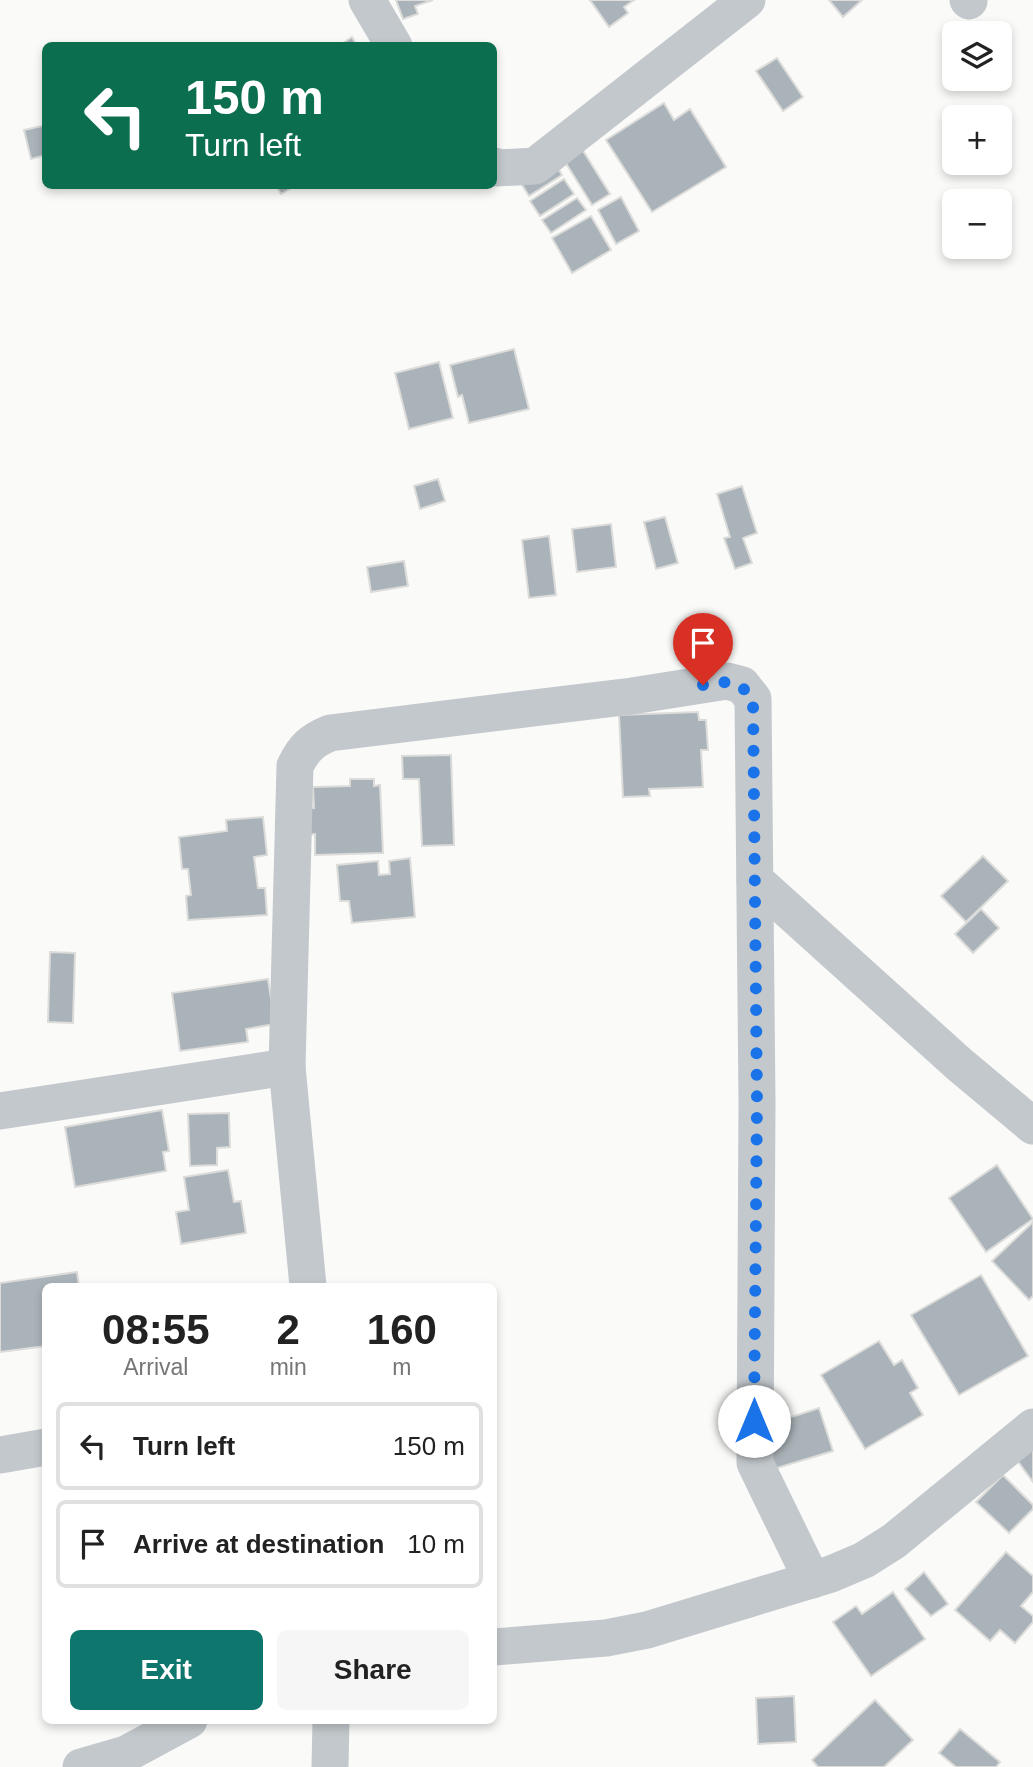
<!DOCTYPE html>
<meta charset="utf-8">
<style>
:root{--surface:#fff;--page:#f6f6f6;--text:#222;--muted:#767676;--line:#e0e0e0;--accent:#0f766e}
body{margin:0;font-family:Helvetica,sans-serif;background:var(--page);color:var(--text);height:100vh;display:flex;flex-direction:column;font-size:26px;white-space:nowrap}
*{box-sizing:border-box;margin:0}
p{font-size:23px;color:var(--muted)}
.icon{flex:none;width:38px;height:38px;fill:none;stroke:currentColor;stroke-width:2;stroke-linecap:round;stroke-linejoin:round}
.map{position:relative;flex:1;overflow:hidden}
.sheet{position:absolute;left:42px;top:1283px;width:455px;height:441px;display:flex;flex-direction:column;background:var(--surface);border-radius:10px;box-shadow:0 4px 10px #0003}
.sheet>*{flex:none}
.banner{position:absolute;left:42px;top:42px;width:455px;height:147px;border-radius:10px;box-shadow:0 4px 10px #0003;background:#0b6e4f;color:#fff;overflow:hidden}
.buttons{position:absolute;left:942px;top:21px;display:grid;gap:14px}
.buttons a{display:grid;place-items:center;width:70px;height:70px;border-radius:10px;background:var(--surface);box-shadow:0 4px 10px #0003;font-size:35px}
.pin{position:absolute;display:grid;place-items:center;width:60px;height:60px;color:#fff;margin:-72px -30px;border-radius:50% 50% 50% 0;rotate:-45deg;box-shadow:0 0 7px #0007}
.pin .icon{rotate:45deg}
.me{position:absolute;width:77px;margin:-38px;rotate:0deg;stroke-linejoin:round;filter:drop-shadow(0 0 5px #0008)}
.turn{display:flex;align-items:center;gap:24px;height:147px;padding:0 28px;font-size:32px}
.turn .icon{width:91px;height:91px;stroke-width:2.5}
.turn b{display:block;font-size:49px;line-height:60px}
.eta{display:flex;justify-content:space-evenly;align-items:center;height:119px;text-align:center}
.eta b{font-size:42px;font-weight:800;line-height:49px}
.action{display:flex;gap:14px;margin-top:auto;padding:14px 28px}
.action a{flex:1;height:80px;border-radius:10px;background:var(--accent);color:#fff;font-size:28px;font-weight:800;line-height:80px;text-align:center}
.action a+a{background:var(--page);color:var(--text)}
ul{padding:0;list-style:none}
li{display:flex;align-items:center;gap:21px;height:88px;margin:0 14px 10px;padding:0 14px;border:4px solid var(--line);border-radius:10px}
li div{flex:1}
li b{display:block;font-size:26px}
li em{font-style:normal}
.map>svg:first-child{display:block}
</style>
<div class="map">
<svg width="1033" height="1767" viewBox="0 0 1033 1767">
<rect width="100%" height="100%" fill="#fafaf8"/>
<g fill="#aab3b9" stroke="#dcdcda" stroke-width="2">
<polygon points="396,0 433,0 415,6 418,14 403,19"/>
<polygon points="590,0 634,0 624,7 628,13 609,27"/>
<polygon points="829,0 862,0 843,17"/>
<polygon points="352,37 357,46 339,46"/>
<polygon points="777,58 803,97 783,111 756,71"/>
<polygon points="664,103 674,120 690,109 726,167 652,212 606,140"/>
<polygon points="46,125 46,155 31,159 24,130"/>
<polygon points="577,141 610,194 592,205 559,152"/>
<polygon points="552,159 562,175 529,196 519,180"/>
<polygon points="564,179 574,194 540,216 530,201"/>
<polygon points="276,186 295,186 281,194"/>
<polygon points="621,197 639,231 616,244 598,210"/>
<polygon points="577,198 586,210 551,233 542,220"/>
<polygon points="591,216 611,250 572,273 552,238"/>
<polygon points="514,349 529,409 469,423 462,395 458,397 450,365"/>
<polygon points="439,362 453,418 409,429 395,373"/>
<polygon points="438,479 445,501 420,509 414,486"/>
<polygon points="742,486 757,533 743,538 752,563 735,569 724,538 730,537 717,494"/>
<polygon points="665,517 678,563 656,569 644,522"/>
<polygon points="611,524 616,567 577,572 572,529"/>
<polygon points="549,536 556,595 529,598 522,540"/>
<polygon points="404,561 408,586 371,592 367,567"/>
<polygon points="698,712 699,720 706,720 708,750 701,750 703,787 649,789 650,796 623,797 619,715"/>
<polygon points="451,755 454,845 422,846 419,779 403,779 402,756"/>
<polygon points="350,779 374,779 374,786 380,785 383,853 315,855 315,834 306,835 305,808 314,808 313,787 350,786"/>
<polygon points="263,817 267,855 254,857 258,888 265,888 267,915 188,920 186,896 191,895 188,869 182,869 179,837 227,831 226,820"/>
<polygon points="983,856 1008,881 966,922 941,896"/>
<polygon points="410,858 415,917 352,923 349,901 340,901 337,865 378,861 379,875 390,874 389,861"/>
<polygon points="981,909 999,928 973,953 955,934"/>
<polygon points="50,952 75,953 73,1023 48,1022"/>
<polygon points="268,979 275,1024 246,1029 248,1042 180,1051 172,993"/>
<polygon points="162,1110 169,1151 163,1152 166,1171 75,1187 65,1127"/>
<polygon points="229,1113 230,1147 217,1148 217,1165 190,1166 188,1114"/>
<polygon points="997,1165 1033,1219 986,1252 949,1198"/>
<polygon points="228,1170 234,1202 241,1201 246,1233 181,1244 176,1212 189,1210 184,1177"/>
<polygon points="1033,1222 1033,1296 1029,1300 992,1261"/>
<polygon points="77,1272 79,1286 46,1286 46,1346 0,1352 0,1283"/>
<polygon points="981,1275 1028,1356 959,1395 911,1315"/>
<polygon points="879,1341 894,1365 902,1360 918,1388 910,1393 923,1415 865,1449 821,1375"/>
<polygon points="819,1408 833,1451 767,1471 761,1427"/>
<polygon points="1033,1430 1033,1482 1008,1448"/>
<polygon points="1003,1475 1033,1505 1033,1509 1009,1533 976,1502"/>
<polygon points="1006,1552 1033,1576 1033,1592 1021,1606 1033,1616 1033,1622 1015,1643 1000,1630 990,1641 955,1610"/>
<polygon points="924,1572 948,1604 931,1616 905,1589"/>
<polygon points="893,1592 925,1639 871,1676 833,1622 856,1606 862,1614"/>
<polygon points="794,1696 796,1742 758,1744 756,1698"/>
<polygon points="875,1700 913,1740 884,1767 818,1767 812,1760"/>
<polygon points="960,1729 1000,1762 996,1767 956,1767 939,1753"/>
</g>
<g fill="none" stroke-linecap="round" stroke-linejoin="round">
<g stroke="#c3c8cc" stroke-width="37">
<polyline points="367,0 394,46"/>
<polyline points="968,0 969,1"/>
<polyline points="494,166 497,168 535,166 747,0"/>
<polyline points="755,880 959,1064 1033,1126"/>
<polyline points="0,1111 287,1067"/>
<path d="M 308,1286 L 287,1067 L 295,766 C 304,748 311,741 330,733 L 632,696 L 727,681 L 742,685 L 753,699 L 757,1102 L 755,1463 L 812,1580"/>
<polyline points="0,1455 46,1447"/>
<polyline points="494,1647 606,1638 647,1630 831,1574 864,1560 894,1541 1033,1427"/>
<polyline points="81,1767 126,1754 189,1720"/>
<polyline points="330,1767 331,1720"/>
</g>
</g>
<g fill="none" stroke-linecap="round" stroke-linejoin="round">
<path stroke="#1a73e8" stroke-width="12" stroke-dasharray="0 21.6" d="M 703,685 C 728,681 736,678 753,699 L 757,1102 L 754,1421"/>
</g>
</svg>
<div class="buttons">
<a><svg class="icon" aria-label="layers" viewBox="0 0 24 24"><path d="M12 4l9 5-9 5-9-5zM3 14l9 5 9-5"/></svg></a>
<a>+</a>
<a>−</a>
</div>
<div class="pin" style="left:703px;top:685px;background:#d93025"><svg class="icon" aria-label="arrive" viewBox="0 0 24 24"><path d="M6 21V4h12l-3 4 3 4H6"/></svg></div>
<svg class="me" style="left:754px;top:1421px" viewBox="-20 -20 40 40"><circle r="19" fill="#fff"/><path d="M0-13L10 11 0 6-10 11z" fill="#1a73e8"/></svg>
<div class="banner">
<div class="turn"><svg class="icon" aria-label="left" viewBox="0 0 24 24"><path d="M17 20v-9H6M10 6l-5 5 5 5"/></svg><div><b>150 m</b>Turn left</div></div>
</div>
<section class="sheet">
<div class="eta">
<div><b>08:55</b><p>Arrival</p></div>
<div><b>2</b><p>min</p></div>
<div><b>160</b><p>m</p></div>
</div>
<ul>
<li><svg class="icon" aria-label="left" viewBox="0 0 24 24"><path d="M17 20v-9H6M10 6l-5 5 5 5"/></svg><div><b>Turn left</b></div><em>150 m</em></li>
<li><svg class="icon" aria-label="arrive" viewBox="0 0 24 24"><path d="M6 21V4h12l-3 4 3 4H6"/></svg><div><b>Arrive at destination</b></div><em>10 m</em></li>
</ul>
<div class="action"><a>Exit</a><a>Share</a></div>
</section>
</div>
